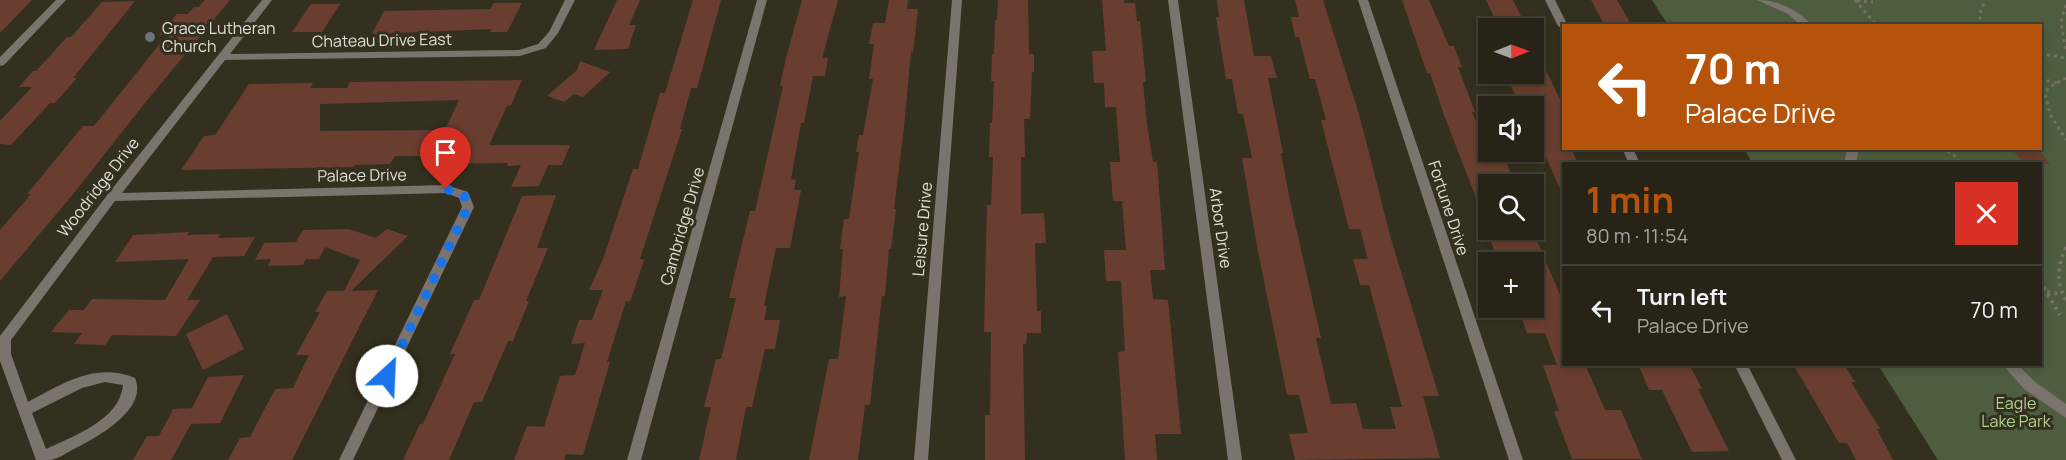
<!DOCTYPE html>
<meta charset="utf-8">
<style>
:root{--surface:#272417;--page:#2f2c20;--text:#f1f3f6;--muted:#a4a4a1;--line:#434136;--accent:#b45309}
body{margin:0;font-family:Manrope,sans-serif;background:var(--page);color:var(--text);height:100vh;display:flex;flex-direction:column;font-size:22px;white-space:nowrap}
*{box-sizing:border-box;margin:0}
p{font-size:20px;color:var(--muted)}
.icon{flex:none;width:33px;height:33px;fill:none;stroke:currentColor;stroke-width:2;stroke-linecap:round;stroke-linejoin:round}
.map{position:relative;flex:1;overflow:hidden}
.panel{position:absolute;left:1562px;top:162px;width:480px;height:204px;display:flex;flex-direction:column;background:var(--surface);border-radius:0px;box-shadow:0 3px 9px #0003,0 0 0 2px var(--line)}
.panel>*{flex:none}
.top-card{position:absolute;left:1562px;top:24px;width:480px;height:126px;border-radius:0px;box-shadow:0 3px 9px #0003,0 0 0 2px var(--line);background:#b45309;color:#fff;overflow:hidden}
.needle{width:39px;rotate:89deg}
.fabs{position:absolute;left:1478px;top:18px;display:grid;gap:12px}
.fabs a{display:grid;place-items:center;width:66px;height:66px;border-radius:0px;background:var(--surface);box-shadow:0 3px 9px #0003,0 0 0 2px var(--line);font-size:30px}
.pin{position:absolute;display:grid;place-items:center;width:51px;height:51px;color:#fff;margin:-62px -26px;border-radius:50% 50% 50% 0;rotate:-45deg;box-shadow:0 0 6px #0007}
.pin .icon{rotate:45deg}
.me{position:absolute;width:66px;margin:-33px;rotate:25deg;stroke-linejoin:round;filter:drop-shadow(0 0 4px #0008)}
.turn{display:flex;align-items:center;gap:21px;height:126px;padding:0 24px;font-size:27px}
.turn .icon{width:78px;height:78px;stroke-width:2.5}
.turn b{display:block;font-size:42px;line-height:51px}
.round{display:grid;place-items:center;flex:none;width:63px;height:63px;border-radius:0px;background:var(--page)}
.summary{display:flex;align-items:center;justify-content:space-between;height:102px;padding:0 24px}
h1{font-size:36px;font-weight:700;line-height:45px;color:var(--accent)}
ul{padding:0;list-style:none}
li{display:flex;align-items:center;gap:18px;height:90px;padding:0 24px;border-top:2px solid var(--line)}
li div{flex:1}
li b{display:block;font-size:22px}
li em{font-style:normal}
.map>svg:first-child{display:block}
</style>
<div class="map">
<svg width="2066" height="460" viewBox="0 0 2066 460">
<rect width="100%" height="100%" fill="#34301f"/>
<polygon fill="#4e5d3e" points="1652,0 2066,0 2066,460 1938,460 1878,365 2040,364 2040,164 1753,164 1744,149 2040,148 2040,26 1668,25"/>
<g fill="#693e30" fill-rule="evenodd">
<polygon points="0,0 32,0 0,33"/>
<polygon points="205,0 230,0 140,109 74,193 0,281 0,230 31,194 27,194 83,126 94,126 167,35 159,35 177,14 188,14 194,7 199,7"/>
<polygon points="617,0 640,0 629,25 636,25 628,49 594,50"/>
<polygon points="693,0 721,0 697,88 691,88 680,129 682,129 640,259 644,260 630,302 626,301 607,362 610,362 583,455 566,454 564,460 514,460 527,426 544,427 560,376 575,375 585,343 571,344 579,320 592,320 603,290 589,290 603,259 633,169 638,169 660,93 665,93"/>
<polygon points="802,0 838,0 822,58 828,58 825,76 813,76 804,123 801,123 791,179 796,180 794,190 801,190 790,248 776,248 764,306 767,306 764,320 780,320 775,349 765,349 752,407 746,407 736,460 699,460 711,407 704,407 716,359 721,359 736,298 729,298 750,211 755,211 783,86 780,86 786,58"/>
<polygon points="889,0 908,0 907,9 918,9 913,52 911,52 904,127 894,209 896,209 891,249 889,249 885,296 882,296 870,405 865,405 858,460 809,460 829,359 838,359 846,296 839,297 843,249 840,249 844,219 849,219 859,152 856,152 859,135 863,135 873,79 869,79 874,44 869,44 873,23 885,23"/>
<polygon points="998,0 1028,0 1029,54 1034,54 1034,72 1032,72 1030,119 1024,119 1025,157 1021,157 1021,214 1044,213 1046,243 1035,243 1037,311 1041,311 1041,333 1027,333 1026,344 1023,344 1025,460 985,460 985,415 990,415 991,332 984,332 987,205 991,205 993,157 989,157 990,123 992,123 994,81 991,81 992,54 994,54 995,20 997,20"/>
<polygon points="1102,0 1124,0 1124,3 1135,3 1137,21 1140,21 1146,82 1143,82 1147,124 1153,162 1157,162 1165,270 1150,270 1153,299 1168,300 1181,434 1155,434 1157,460 1125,460 1118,352 1125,351 1121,281 1106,281 1104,250 1126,250 1122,201 1113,201 1110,162 1120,162 1116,107 1105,107 1104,83 1094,83 1092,51 1106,51"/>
<polygon points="1217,0 1244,0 1254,56 1271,56 1277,78 1268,78 1283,153 1281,153 1290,201 1321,338 1316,338 1331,404 1356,403 1363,429 1396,429 1390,407 1402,407 1369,285 1360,285 1353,259 1368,259 1360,229 1349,229 1321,120 1326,120 1315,79 1310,79 1299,37 1295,37 1291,17 1299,17 1295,0 1323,0 1359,114 1391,239 1439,396 1423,396 1440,458 1295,460 1289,434 1308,433 1299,395 1287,395 1257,246 1242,158 1252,158 1243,114 1238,114 1232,79 1226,79 1216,17 1219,17"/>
<polygon points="1402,0 1429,0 1449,46 1454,46 1462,67 1458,67 1475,112 1472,112 1488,152 1494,164 1507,164 1515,184 1488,184 1488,229 1444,115 1430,73 1427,73"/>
<polygon points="1486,0 1513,0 1527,28 1499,28"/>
<polygon points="1591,0 1617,0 1632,26 1605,26"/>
<polygon points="135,1 73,78 77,78 55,103 50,103 11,145 0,144 0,121 32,87 19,87 33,71 36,71 67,37 71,37 102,2"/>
<polygon points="494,3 522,3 507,32 490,32 491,29 372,34 384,11 490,9"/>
<polygon points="311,4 340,4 322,32 292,32"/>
<polygon points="1533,43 1563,106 1563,148 1571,148 1578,164 1563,164 1563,196 1533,127 1533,106 1520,106 1508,79 1523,79 1521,74 1533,74"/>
<polygon points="580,61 610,72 583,97 574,94 564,102 547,96 577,70"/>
<path d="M 522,80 L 511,105 L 507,106 L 489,145 L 570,145 L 562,165 L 548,165 L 539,186 L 511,187 L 521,165 L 507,166 L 508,163 L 426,164 L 430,156 L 395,156 L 390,164 L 355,165 L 354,167 L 181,170 L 204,136 L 215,135 L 249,84 L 313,83 L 310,88 L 347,88 L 350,82 ZM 459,100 L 445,130 L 320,131 L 320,104 Z"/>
<polygon points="2011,148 2037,148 2050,164 2024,164"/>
<polygon points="556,195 537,248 548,248 526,301 529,301 513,341 508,341 482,402 474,402 449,460 403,460 420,424 423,424 455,354 450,354 474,300 479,300 522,196"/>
<polygon points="349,229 376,238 387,229 408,236 351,291 378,290 292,460 228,460 240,438 250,437 275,389 293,388 309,355 296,355 320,312 315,312 327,291 344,291 360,260 325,247 319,259 306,259 303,265 268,266 271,259 255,260 264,243 296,242 303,230"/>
<polygon points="1487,230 1530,230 1533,236 1533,231 1563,302 1563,364 1585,364 1605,410 1621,410 1642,459 1572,459 1554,411 1559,411 1543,365 1557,365 1545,333 1527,333 1518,308 1533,308 1533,262 1498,262"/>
<polygon points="189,232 187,235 220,234 218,238 255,237 244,256 213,257 187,300 200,300 176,336 112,335 105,345 74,344 82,333 51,332 69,310 84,310 92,299 165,300 189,259 115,262 133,235"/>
<polygon points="227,314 244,349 203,370 186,334"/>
<polygon points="1638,364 1689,364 1702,389 1698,389 1729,451 1692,452 1662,390 1649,390"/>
<polygon points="1793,364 1844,364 1855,382 1851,382 1880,429 1877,429 1893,460 1856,460 1847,443 1839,443"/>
<polygon points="244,375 220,423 191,424 171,460 133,460 147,436 159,436 173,409 192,408 208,377"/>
</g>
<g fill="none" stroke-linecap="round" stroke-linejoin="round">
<g stroke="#747162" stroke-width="3" stroke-dasharray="3 4" stroke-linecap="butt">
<polyline points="1855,0 1877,26"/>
<polyline points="1857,1 1873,2"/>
<polyline points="2066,5 2061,22 2066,52"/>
<polyline points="1983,26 1979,16 1985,0"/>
<polyline points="2040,54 2066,58"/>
<polyline points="2066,78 2048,88 2045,94 2050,114 2066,140"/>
<polyline points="2040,79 2057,83"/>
<polyline points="1941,148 1953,154 1961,164"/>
<polyline points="1987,148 2005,151"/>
</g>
<g stroke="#747162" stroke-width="4" stroke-dasharray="3 4.5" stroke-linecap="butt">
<path d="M 2066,247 C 2058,266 2055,282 2066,300"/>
<polyline points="2040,281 2060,315"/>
<polyline points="2047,292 2062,294"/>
</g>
<g fill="#7b736d" fill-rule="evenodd">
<polygon points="56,0 66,0 4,65 0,66 0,57"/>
<path d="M 262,0 L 272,0 L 230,54 L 519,50 L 538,44 L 549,32 L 565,0 L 575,0 L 558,33 L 546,48 L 520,56 L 225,60 L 122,193 L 446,185 L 468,192 L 474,207 L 353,460 L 339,460 L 462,207 L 459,198 L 446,193 L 115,201 L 11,340 L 11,354 L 28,402 C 64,383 95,362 135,378 C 149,410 94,439 72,450 C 65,454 57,459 50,460 C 46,460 40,460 36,460 L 0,361 L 0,336 L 108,194 ZM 105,382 L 123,385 C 120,420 73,436 46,449 L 32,413 L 82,388 Z"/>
<polygon points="757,0 767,0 641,460 627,460"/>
<polygon points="952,0 962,0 928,460 914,460"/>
<polygon points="1168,0 1178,0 1242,460 1228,460"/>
<polygon points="1358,0 1368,0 1523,460 1509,460"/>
<polygon points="1545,0 1555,0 1568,26 1563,26 1563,29 1558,26"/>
<path d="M 1757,0 C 1779,0 1798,10 1813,26 L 1801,26 L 1788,14 Z"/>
<polygon points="1622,148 1633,148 1640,164 1629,164"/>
<polygon points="1847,148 1859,148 1856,164 1844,164"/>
<polygon points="1734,364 1747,364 1796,460 1782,460"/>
<polygon points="2002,364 2017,364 2034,381 2066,404 2066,418 2024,389"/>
</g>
</g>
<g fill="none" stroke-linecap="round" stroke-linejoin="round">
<polyline stroke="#1a73e8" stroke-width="10" stroke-dasharray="0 18" points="387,376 468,207 464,195 446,189"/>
</g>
<circle fill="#6b7280" stroke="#34301f" stroke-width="2" cx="150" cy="37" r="6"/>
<g text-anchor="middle" stroke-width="6" stroke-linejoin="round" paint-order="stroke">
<g font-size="16" fill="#e0ded3" stroke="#34301f" text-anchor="start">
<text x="162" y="34">Grace Lutheran<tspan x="162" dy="18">Church</tspan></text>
</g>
<g font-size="16" fill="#e0ded3" stroke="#34301f">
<text transform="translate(382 40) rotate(-1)" y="6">Chateau Drive East</text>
<text transform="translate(362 175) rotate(-1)" y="6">Palace Drive</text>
<text transform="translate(98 187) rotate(-52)" y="6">Woodridge Drive</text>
<text transform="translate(1449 208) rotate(72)" y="6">Fortune Drive</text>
<text transform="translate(682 226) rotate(-74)" y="6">Cambridge Drive</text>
<text transform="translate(1221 228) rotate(82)" y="6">Arbor Drive</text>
<text transform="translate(922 229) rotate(-85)" y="6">Leisure Drive</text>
</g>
<g font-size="16" fill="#afcf8e" stroke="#34301f">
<text x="2016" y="409">Eagle<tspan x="2016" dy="18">Lake Park</tspan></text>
</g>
</g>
</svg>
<div class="fabs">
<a><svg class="needle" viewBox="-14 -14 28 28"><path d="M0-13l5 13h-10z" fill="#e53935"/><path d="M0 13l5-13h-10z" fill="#a4a4a1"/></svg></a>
<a><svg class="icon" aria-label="sound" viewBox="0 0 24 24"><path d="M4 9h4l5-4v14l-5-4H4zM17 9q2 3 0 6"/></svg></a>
<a><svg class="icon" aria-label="search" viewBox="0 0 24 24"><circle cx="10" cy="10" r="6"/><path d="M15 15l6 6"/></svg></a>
<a>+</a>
</div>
<div class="pin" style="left:446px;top:189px;background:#d93025"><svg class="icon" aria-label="arrive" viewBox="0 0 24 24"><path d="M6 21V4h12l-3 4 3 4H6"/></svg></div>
<svg class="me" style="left:387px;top:376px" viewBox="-20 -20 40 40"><circle r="19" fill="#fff"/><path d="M0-13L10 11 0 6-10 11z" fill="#1a73e8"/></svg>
<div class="top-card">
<div class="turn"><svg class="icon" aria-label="left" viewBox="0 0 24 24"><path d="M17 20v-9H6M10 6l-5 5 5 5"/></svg><div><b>70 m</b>Palace Drive</div></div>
</div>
<section class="panel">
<div class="summary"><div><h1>1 min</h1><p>80 m · 11:54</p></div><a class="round" style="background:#d93025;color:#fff"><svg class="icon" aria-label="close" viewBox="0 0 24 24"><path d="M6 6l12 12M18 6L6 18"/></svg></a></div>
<ul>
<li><svg class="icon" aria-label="left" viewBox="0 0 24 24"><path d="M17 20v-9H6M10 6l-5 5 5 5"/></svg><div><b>Turn left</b><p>Palace Drive</p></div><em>70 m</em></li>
</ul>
</section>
</div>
